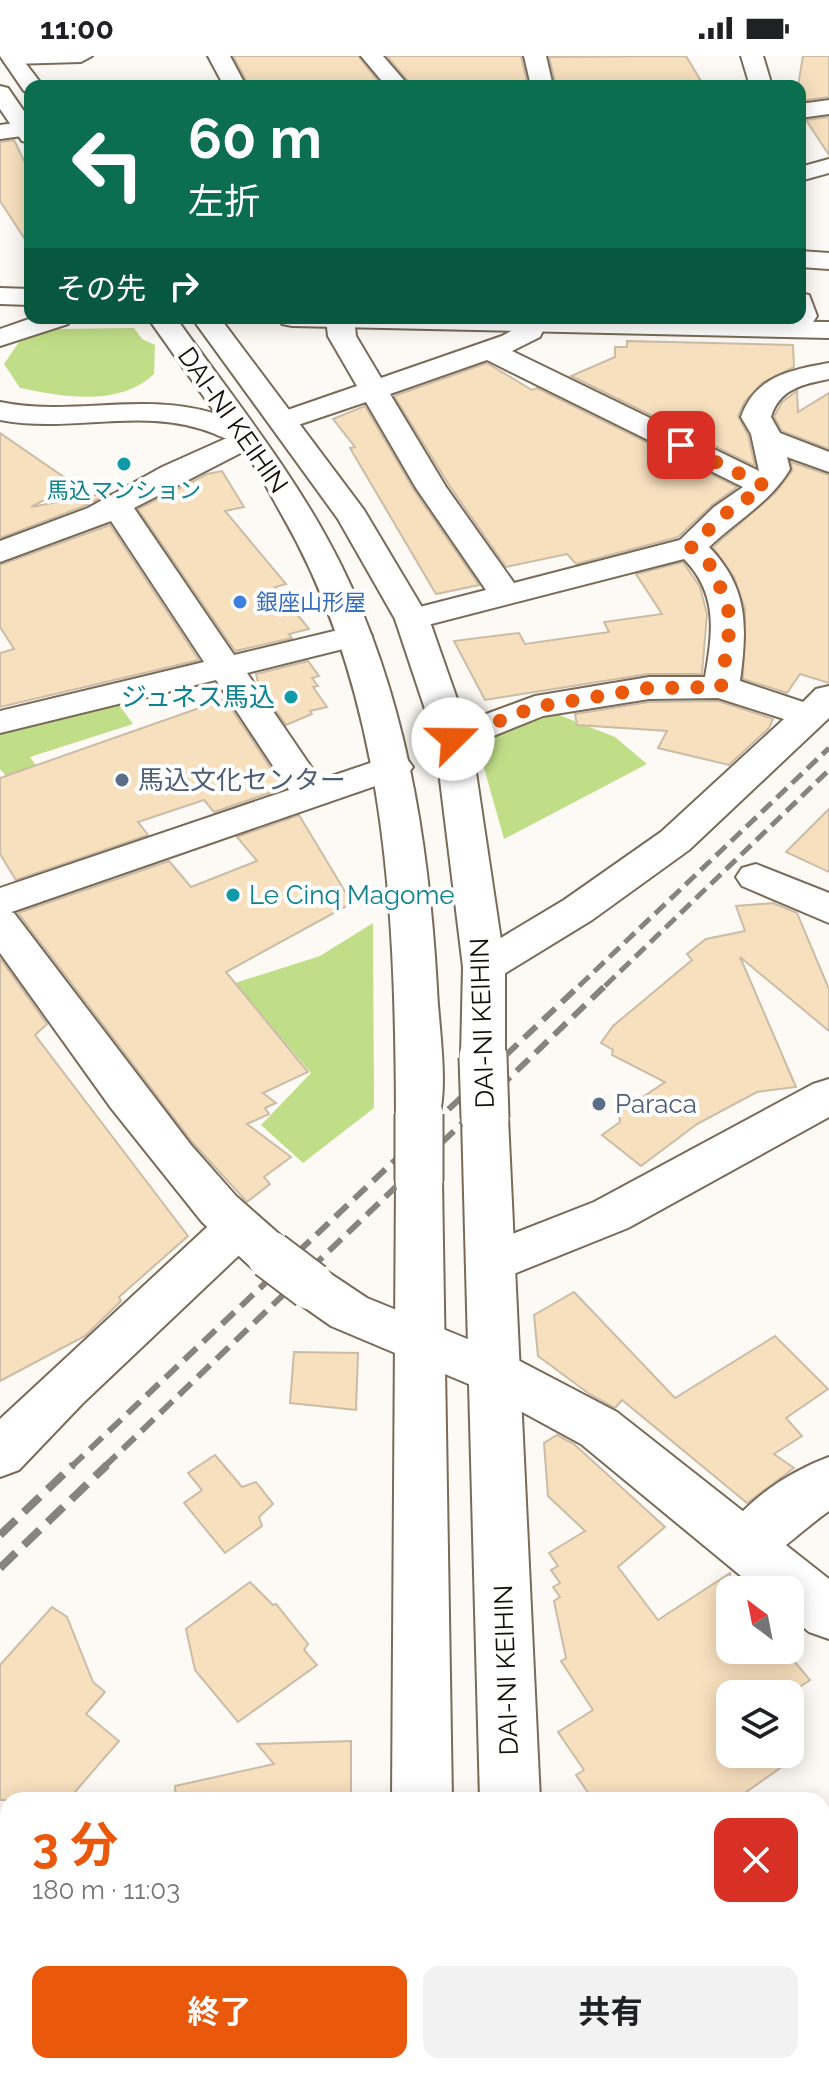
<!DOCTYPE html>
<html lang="ja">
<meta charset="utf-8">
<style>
:root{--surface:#fff;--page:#f2f2f2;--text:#202124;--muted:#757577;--accent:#ea580c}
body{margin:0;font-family:Raleway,"Noto Sans JP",sans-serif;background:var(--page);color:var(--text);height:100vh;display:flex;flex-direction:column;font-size:30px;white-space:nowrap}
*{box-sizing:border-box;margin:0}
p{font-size:26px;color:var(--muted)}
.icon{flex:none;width:44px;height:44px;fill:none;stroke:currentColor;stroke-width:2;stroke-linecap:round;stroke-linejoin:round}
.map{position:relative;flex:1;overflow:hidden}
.side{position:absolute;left:0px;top:1736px;width:830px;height:282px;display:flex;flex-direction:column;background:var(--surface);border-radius:24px 24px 0 0;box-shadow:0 4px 20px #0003}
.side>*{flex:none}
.guide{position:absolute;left:24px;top:24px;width:782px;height:244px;border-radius:16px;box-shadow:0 4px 20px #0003;background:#0b6e4f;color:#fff;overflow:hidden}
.needle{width:52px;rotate:328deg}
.fabs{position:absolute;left:716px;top:1520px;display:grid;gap:16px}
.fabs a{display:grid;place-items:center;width:88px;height:88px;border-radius:16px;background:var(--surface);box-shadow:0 4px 20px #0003;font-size:40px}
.pin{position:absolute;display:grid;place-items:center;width:68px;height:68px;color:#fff;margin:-34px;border-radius:16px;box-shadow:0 4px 12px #0006}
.me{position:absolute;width:88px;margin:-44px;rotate:68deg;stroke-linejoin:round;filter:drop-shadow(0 0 6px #0008)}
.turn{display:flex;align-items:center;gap:28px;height:168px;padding:0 32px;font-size:36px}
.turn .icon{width:104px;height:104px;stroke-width:2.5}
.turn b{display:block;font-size:56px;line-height:68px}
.then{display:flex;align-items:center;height:76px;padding:0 32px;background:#0003;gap:16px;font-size:30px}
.round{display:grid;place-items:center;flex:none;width:84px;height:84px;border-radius:16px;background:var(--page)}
.head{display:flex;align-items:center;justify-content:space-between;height:136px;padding:0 32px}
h1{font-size:48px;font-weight:700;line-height:60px;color:var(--accent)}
.action{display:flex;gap:16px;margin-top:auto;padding:16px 32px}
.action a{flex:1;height:92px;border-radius:16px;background:var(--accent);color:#fff;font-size:32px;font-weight:700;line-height:92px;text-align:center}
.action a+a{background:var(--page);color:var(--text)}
.status{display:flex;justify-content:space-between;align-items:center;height:56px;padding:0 40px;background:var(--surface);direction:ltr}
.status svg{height:22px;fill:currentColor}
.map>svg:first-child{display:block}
</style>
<div class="status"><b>11:00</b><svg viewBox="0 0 49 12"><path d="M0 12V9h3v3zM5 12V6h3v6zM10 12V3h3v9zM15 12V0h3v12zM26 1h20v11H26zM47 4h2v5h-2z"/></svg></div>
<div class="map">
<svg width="829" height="2017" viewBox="0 0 829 2017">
<rect width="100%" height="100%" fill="#fdfaf5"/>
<g fill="#c0de87">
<path d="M 134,272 L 142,283 L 155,289 L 154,318 C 119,351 64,341 20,332 L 4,308 L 19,286 L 56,273 Z"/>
<polygon points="117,646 133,668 30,701 100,799 82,805 0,713 0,675"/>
<polygon points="549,655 615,681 647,708 504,783 477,687"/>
<polygon points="373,867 374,1052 303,1107 261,1069 311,1017 235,927 320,900"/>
</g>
<g fill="#f7e0be" stroke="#cbbca7" stroke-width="2">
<polygon points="233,0 358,0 382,30 249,30"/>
<polygon points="387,0 521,0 528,30 412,30"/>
<polygon points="686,0 704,30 556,30 549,1"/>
<polygon points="803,0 829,0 829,41 800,45 798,30"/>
<polygon points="829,61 829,99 806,64"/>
<polygon points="14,84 30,117 30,191 0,145 0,86"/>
<polygon points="627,285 793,289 794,311 763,326 745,345 738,360 748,379 755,410 571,320 615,301 615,291 627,291"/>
<polygon points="487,307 532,334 537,332 737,431 712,449 678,481 576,508 567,498 506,511 449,429 394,340"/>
<polygon points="797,335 798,356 829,337 829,393 782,375 774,361 782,346"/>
<polygon points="365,350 414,434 479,529 436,538 350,392 355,391 333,363"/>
<polygon points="0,377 74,428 31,451 111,436 87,449 0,482"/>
<polygon points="791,406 829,419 829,627 800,618 787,637 743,623 745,553 734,521 713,491 775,437 792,415"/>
<polygon points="222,415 244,451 225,455 286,528 275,531 309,573 289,578 292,582 235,595 138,453 207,418"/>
<polygon points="110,469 199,604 0,651 0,597 14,593 0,571 0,509"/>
<polygon points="683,506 700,531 707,558 702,618 648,618 485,644 454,585 519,577 525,588 609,576 604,566 662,558 636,518"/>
<polygon points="308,605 319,620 312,622 318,630 313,631 327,651 310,655 312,658 286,669 259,630 256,618"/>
<polygon points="225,643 284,732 214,756 204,744 138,766 148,779 16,824 0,798 0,722"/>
<polygon points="718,645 773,663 769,672 729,709 658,692 667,675 577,669 575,658 649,646"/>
<polygon points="829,753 829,816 786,796"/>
<polygon points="299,759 352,847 226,916 308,1016 263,1037 276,1047 265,1052 269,1058 247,1068 291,1101 264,1121 270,1128 247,1146 193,1087 18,857 169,805 191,831 257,805 237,781"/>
<polygon points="773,847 797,857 829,933 829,975 740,901 796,1031 757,1036 697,1068 641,1110 602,1079 620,1066 619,1057 665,1026 612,999 613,994 601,987 613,970 692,904 687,898 706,883 745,875 736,850"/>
<polygon points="0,902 47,968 35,979 188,1180 119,1241 121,1245 85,1280 0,1325"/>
<polygon points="574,1236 675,1342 775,1280 828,1333 786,1362 802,1380 774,1398 794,1412 747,1447 622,1344 615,1352 588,1337 538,1300 534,1259"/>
<polygon points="294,1296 358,1297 356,1354 290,1347"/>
<polygon points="557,1379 574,1388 665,1471 618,1511 658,1564 730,1517 730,1594 785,1594 810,1624 789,1638 730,1638 730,1698 800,1698 735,1744 593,1744 576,1719 584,1714 558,1676 593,1654 561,1605 566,1602 554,1545 560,1541 553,1531 560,1527 551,1514 558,1510 549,1497 585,1475 548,1440 544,1387"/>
<polygon points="215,1399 242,1431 256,1426 273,1448 259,1461 262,1470 225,1497 184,1447 202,1434 188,1417"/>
<polygon points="250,1526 273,1549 276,1548 308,1588 304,1594 317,1609 238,1666 195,1614 186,1573"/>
<polygon points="52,1551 67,1561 93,1626 105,1636 86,1658 119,1685 68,1744 0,1744 0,1609"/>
<polygon points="351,1685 351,1744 176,1744 175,1730 274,1708 257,1688"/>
</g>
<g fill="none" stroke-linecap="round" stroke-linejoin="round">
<defs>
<g id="minor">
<polygon points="2,0 92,0 81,6 11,8 4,6"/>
<polygon points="208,0 230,0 246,30 224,30"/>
<polygon points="361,0 383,0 409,30 386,30"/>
<polygon points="524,0 546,0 553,30 531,30"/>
<polygon points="741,0 763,0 772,30 750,30"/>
<polygon points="829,44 829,58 800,62 800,48"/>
<polygon points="30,65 30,79 0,83 0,69"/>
<polygon points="829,103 829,117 800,125 800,111"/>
<polygon points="800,195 829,197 829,213 800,211"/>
<polygon points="800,237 809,239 817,260 813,266 803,268 791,262 800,262"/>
<path d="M 326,262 L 354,262 L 356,280 L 381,322 L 502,280 L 518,271 L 522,262 L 544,262 L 547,266 L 540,281 L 512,295 L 759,415 L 751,378 L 741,361 C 755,320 791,314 829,307 L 829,323 C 803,328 779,333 771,361 L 780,377 L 829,396 L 829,416 L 787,401 L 790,413 C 771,446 736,465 709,491 C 749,532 747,572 740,625 L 803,646 L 816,633 L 829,630 L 829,662 L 689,794 L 592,864 L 499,921 L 484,926 L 469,921 L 463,911 L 469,901 L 564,844 L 661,776 L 784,663 L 718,642 L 649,643 L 543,660 L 466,691 L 453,694 L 440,691 L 435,683 L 440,675 L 535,640 L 649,621 L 705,621 C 713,575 718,538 684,503 L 412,573 L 400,570 L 395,563 L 400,556 L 486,534 L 416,432 L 366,346 L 283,374 L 273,371 L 268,365 L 273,359 L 357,330 L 328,280 ZM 487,304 L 743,431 L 714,451 L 680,484 L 514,527 L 446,431 L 390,338 Z"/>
<polygon points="247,373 258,376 262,382 258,388 134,452 234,599 355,570 367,573 372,580 367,587 247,617 320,724 394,699 407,703 413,711 407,719 0,860 0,832 289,734 216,624 0,677 0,655 204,606 111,465 0,506 0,485 88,452 162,411"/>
<polygon points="756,808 829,837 829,867 742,830 736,821 742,812"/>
<polygon points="829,1023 829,1061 628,1172 491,1227 474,1221 467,1207 474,1193 594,1146 813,1028"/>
<polygon points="236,1154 253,1160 260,1173 253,1186 82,1348 19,1414 0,1421 0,1363 219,1160"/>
<path d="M 829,1401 L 829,1455 C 803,1473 773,1504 746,1514 L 727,1507 L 719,1489 C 737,1449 788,1416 829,1401 Z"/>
</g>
<g id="tertiary">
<polygon points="0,853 14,857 191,1089 236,1140 287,1185 294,1199 287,1213 270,1218 253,1213 202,1166 111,1052 0,897"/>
<polygon points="311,1210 328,1216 367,1242 514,1302 617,1356 829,1523 829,1583 809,1576 790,1560 790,1534 758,1534 581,1388 478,1332 331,1270 294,1244 286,1230 294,1216"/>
</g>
<g id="primary">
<polygon points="0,232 30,233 30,249 0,248"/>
<polygon points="278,262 829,266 829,282 292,270 282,268"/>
</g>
<g id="trunk">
<polygon points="0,0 20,0 43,30 30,30 30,36 24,35"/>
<polygon points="0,30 8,32 30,64 30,87 22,85 0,53"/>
<polygon points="32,262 72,262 68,268 0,290 0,273"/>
<path d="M 148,262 L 176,262 C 233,342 297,420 341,509 C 406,640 429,787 437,932 C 438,967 451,1042 435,1070 L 419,1075 L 403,1070 L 396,1058 C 395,853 387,642 282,459 C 271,440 253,402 237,388 C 232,384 221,381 215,378 C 145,349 72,378 0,364 L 0,346 C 73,361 144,335 216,358 Z"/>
<polygon points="192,262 220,262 364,454 429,563 471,683 505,911 505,1001 498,1012 483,1017 468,1012 461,1001 463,911 435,683 395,563 338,463"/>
<polygon points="485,1045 501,1050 508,1062 540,1744 480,1744 462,1062 469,1050"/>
<polygon points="419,1107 435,1112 442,1125 452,1744 392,1744 396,1125 403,1112"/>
<rect x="389" y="2010" width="66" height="7"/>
<polygon points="486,2010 552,2010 553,2017 487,2017"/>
</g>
</defs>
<use href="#minor" stroke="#796b58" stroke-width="4"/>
<use href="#tertiary" stroke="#796b58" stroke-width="4"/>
<use href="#primary" stroke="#796b58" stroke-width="4"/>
<use href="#trunk" stroke="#796b58" stroke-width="4"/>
<use href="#minor" fill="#fff" fill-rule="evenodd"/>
<use href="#tertiary" fill="#fff" fill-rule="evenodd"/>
<use href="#primary" fill="#fff" fill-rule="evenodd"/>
<use href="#trunk" fill="#fff" fill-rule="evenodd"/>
<g stroke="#87837d" stroke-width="5" stroke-dasharray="14 7" stroke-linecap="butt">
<polyline points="579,930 829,692"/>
<polyline points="605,930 829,714"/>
</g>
<g stroke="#87837d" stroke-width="6" stroke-dasharray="17 9" stroke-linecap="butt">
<polyline points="71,1411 581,928"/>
<polyline points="104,1411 607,928"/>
</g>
<g stroke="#87837d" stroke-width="8" stroke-dasharray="22 11" stroke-linecap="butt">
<polyline points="0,1479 73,1409"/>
<polyline points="0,1512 107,1409"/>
</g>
<defs>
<polyline id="tertiary-bridge" points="270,1199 311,1230"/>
<g id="trunk-bridge">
<polyline points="483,1001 485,1062"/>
<polyline points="419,1058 419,1125"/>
</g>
</defs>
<use href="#tertiary-bridge" stroke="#796b58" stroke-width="51" stroke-linecap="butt"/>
<use href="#trunk-bridge" stroke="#796b58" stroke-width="51" stroke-linecap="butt"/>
<use href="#tertiary-bridge" stroke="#fff" stroke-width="47"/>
<use href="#trunk-bridge" stroke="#fff" stroke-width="47"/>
</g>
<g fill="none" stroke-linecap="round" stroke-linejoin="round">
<polyline stroke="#ea580c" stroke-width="14" stroke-dasharray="0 25.2" points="453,683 535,651 649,632 721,631 731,563 714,513 691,491 725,458 765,430 681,389"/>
</g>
<g fill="#0f9aa8" stroke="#fff" stroke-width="3">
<circle cx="124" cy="408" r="8"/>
<circle cx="291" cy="641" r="8"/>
<circle cx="233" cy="839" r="8"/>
</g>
<circle fill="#3f7fe0" stroke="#fff" stroke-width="3" cx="240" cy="546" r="8"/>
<g fill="#5c6f8a" stroke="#fff" stroke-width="3">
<circle cx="122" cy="724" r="8"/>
<circle cx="599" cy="1048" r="8"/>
</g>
<g text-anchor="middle" stroke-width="8" stroke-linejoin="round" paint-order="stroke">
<g font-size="22" fill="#0d838f" stroke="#fff">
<text x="124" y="442">馬込マンション</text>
</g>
<g font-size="22" fill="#366cbe" stroke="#fff" text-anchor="start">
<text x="256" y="554">銀座山形屋</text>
</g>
<g font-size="26" fill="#140f08" stroke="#fff">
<text transform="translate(233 364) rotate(55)" y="9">DAI-NI KEIHIN</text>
<text transform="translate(482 967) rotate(-92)" y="9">DAI-NI KEIHIN</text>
<text transform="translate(506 1614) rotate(-92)" y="9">DAI-NI KEIHIN</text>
</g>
<g font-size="26" fill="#0d838f" stroke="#fff" text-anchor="end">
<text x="275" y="650">ジュネス馬込</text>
<text x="249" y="848" text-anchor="start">Le Cinq Magome</text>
</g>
<g font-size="26" fill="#4e5e75" stroke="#fff" text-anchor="start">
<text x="138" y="733">馬込文化センター</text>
<text x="615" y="1057">Paraca</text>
</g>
</g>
</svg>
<div class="fabs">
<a><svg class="needle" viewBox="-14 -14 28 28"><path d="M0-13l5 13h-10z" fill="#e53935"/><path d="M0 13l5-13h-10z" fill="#757577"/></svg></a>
<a><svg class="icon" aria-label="layers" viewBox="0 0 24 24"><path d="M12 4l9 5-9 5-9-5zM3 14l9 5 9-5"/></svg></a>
</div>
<div class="pin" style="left:681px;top:389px;background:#d93025"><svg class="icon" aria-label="arrive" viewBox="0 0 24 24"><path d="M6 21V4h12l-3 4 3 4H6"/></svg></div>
<svg class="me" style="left:453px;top:683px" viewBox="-20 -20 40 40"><circle r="19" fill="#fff"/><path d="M0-13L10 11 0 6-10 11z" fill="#ea580c"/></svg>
<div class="guide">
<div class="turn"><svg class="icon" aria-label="left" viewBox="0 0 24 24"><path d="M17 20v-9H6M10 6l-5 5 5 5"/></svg><div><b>60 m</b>左折</div></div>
<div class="then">その先<svg class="icon" aria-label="right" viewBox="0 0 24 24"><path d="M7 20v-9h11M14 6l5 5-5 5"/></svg></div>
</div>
<section class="side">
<div class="head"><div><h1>3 分</h1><p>180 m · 11:03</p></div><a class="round" style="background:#d93025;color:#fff"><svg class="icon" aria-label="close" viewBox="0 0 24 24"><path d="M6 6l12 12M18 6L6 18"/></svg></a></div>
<div class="action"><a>終了</a><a>共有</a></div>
</section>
</div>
